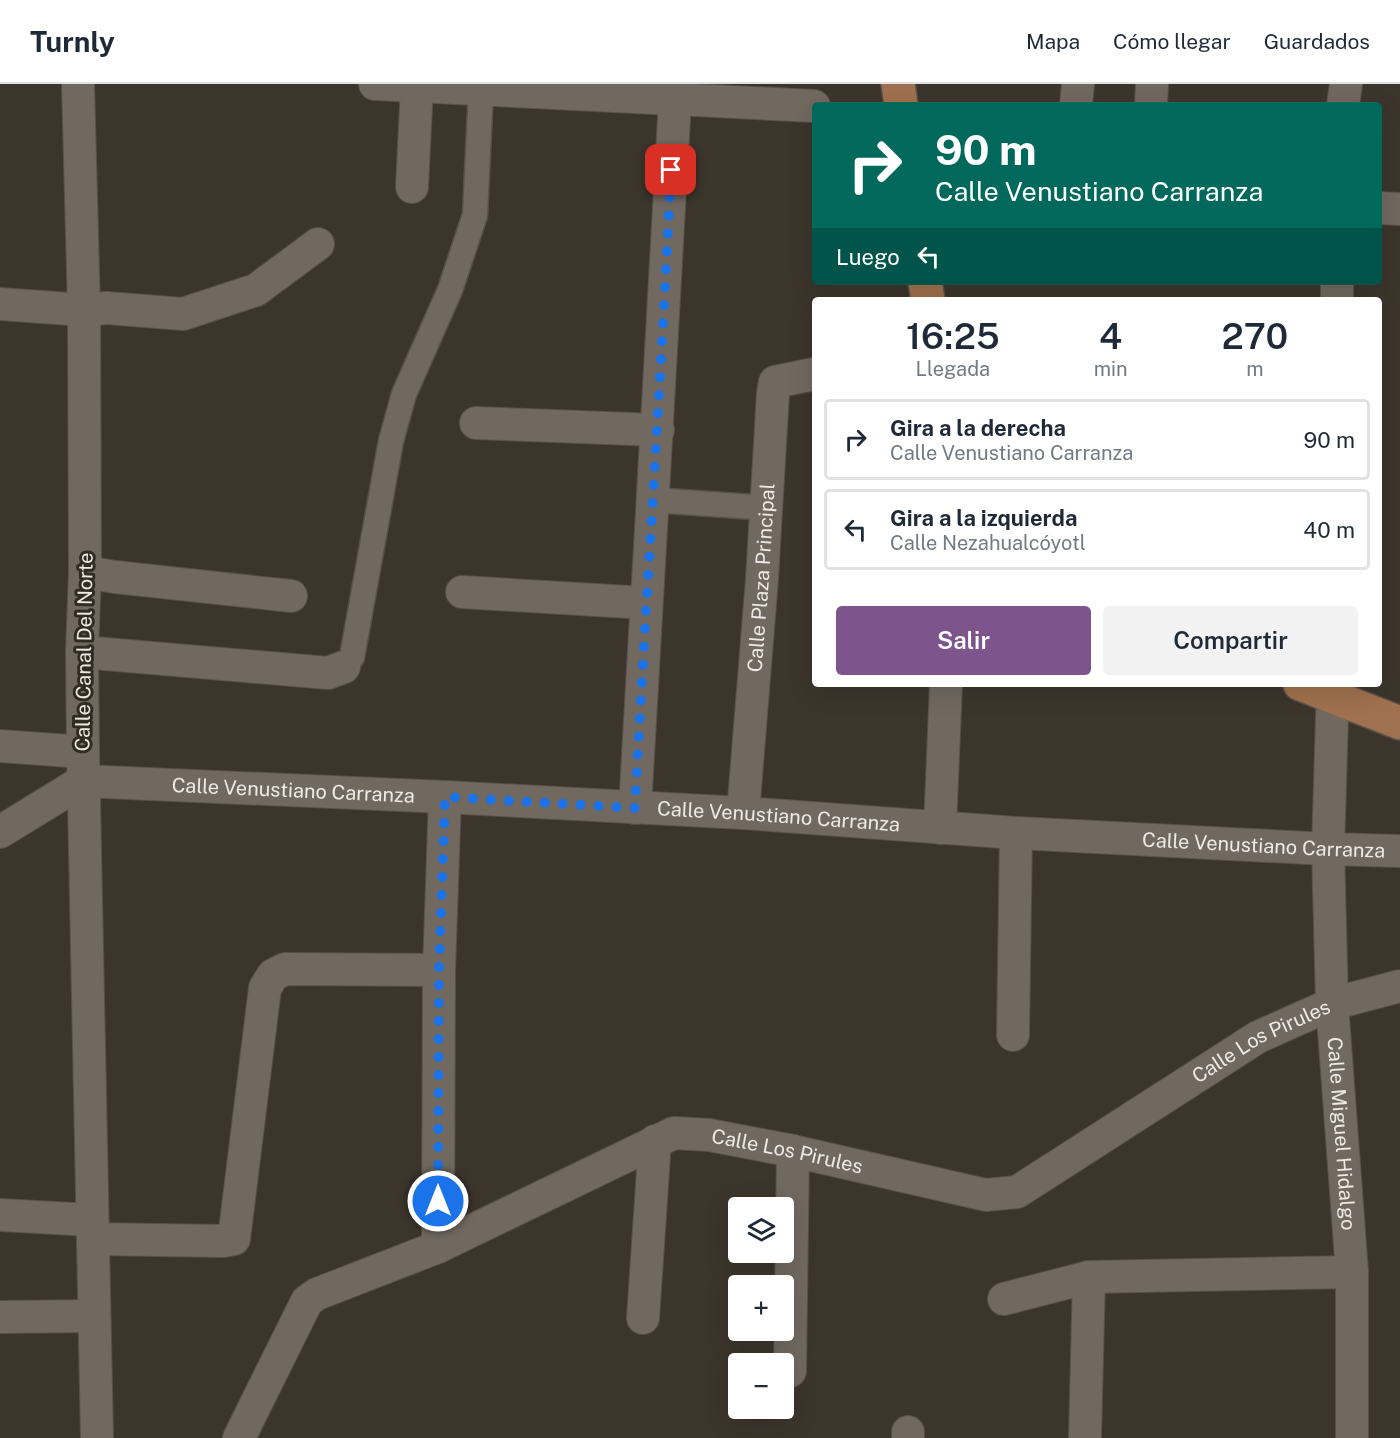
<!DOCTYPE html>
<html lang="es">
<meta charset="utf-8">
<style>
:root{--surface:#fff;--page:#f2f2f3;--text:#1f2937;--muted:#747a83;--line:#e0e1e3;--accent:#7d558c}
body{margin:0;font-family:"Public Sans",sans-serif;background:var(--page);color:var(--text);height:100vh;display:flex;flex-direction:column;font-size:22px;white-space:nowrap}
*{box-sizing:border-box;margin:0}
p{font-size:20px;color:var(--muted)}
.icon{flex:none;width:33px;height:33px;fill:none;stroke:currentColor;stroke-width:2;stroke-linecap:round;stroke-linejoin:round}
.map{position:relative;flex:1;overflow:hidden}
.details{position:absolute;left:812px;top:213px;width:570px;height:390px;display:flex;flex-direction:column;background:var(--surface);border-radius:6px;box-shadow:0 6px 24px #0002}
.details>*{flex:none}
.top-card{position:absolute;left:812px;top:18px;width:570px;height:183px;border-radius:6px;box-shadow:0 6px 24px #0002;background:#00695c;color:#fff;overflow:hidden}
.tools{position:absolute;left:728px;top:1113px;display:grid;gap:12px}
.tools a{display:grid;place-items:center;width:66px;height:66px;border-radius:6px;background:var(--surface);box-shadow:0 6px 24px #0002;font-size:30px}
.pin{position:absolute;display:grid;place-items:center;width:51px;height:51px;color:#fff;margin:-26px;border-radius:12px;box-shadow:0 3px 9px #0006}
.me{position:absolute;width:66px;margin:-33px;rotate:0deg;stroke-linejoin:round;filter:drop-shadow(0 0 4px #0008)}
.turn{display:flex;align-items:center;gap:21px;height:126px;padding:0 24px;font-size:27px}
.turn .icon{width:78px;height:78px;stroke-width:2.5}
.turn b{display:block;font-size:42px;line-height:51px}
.then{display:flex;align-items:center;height:57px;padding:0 24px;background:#0003;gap:12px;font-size:22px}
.eta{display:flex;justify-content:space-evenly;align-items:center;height:102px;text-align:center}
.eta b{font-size:36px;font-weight:600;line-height:42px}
.primary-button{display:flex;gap:12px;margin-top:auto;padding:12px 24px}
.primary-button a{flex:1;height:69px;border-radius:6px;background:var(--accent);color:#fff;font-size:24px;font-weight:600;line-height:69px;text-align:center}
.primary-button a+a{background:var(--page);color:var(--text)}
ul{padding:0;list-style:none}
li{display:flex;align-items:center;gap:18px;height:81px;margin:0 12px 9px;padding:0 12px;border:3px solid var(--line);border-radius:6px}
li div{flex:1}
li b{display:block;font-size:22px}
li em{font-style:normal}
header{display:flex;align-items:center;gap:36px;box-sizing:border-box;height:84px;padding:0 30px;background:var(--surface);border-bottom:2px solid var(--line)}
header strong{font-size:28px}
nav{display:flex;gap:33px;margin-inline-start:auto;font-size:21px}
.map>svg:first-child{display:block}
</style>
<header>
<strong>Turnly</strong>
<nav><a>Mapa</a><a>Cómo llegar</a><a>Guardados</a></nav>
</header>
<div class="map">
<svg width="1400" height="1354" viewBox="0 0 1400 1354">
<rect width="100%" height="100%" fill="#3c352c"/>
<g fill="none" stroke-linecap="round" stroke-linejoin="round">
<defs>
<g id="pedestrian">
<polyline points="653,416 767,424"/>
<polyline points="344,583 352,573 391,357 404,310 450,206 475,131 481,5"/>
</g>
<g id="minor">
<polyline points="78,0 84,226 85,488 82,568 83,668 97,1354"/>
<polyline points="375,0 814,22"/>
<polyline points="1076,21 1078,0"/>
<polyline points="1151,21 1152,0"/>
<polyline points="1343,21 1346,0"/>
<polyline points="412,103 417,2"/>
<polyline points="1378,124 1400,125"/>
<polyline points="1337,198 1337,216"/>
<polyline points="0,220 84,226 107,224 183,230 256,206 318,160"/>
<polyline points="476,339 658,346"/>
<polyline points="85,488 115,493 291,512"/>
<polyline points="462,508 646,519"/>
<polyline points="82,568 328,589 344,583"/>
<path id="s1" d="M 1333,600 L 1328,765 L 1332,920 L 1352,1188 L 1352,1354"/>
<polyline points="0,662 83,668"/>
<path d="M 635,724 C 648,488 663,252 675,16"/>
<path id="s2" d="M 743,729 L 762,495 L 773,309 L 775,298 L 814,290"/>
<polyline points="940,744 946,600"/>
<path id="s3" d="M 0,748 L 83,697 L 445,713 L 743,729 L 1016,749 L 1328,765 L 1400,767"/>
<polyline points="1013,951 1016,749"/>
<polyline points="0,1131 92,1136"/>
<polyline points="93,1155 223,1157 234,1155 265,904 273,891 285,885 439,886"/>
<polyline points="438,1163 439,886 445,713"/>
<polyline points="1004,1215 1089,1193 1352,1188"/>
<polyline points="0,1233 94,1232"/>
<polyline points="643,1234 655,1057"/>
<polyline points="790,1287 793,1067"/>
<path id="s4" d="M 239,1354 L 307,1217 L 317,1210 L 438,1163 L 674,1049 L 709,1051 L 793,1067 L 986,1111 L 1017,1108 L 1258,953 L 1332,920 L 1400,902"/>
<polyline points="908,1354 908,1348"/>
<polyline points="1085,1354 1089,1193"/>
</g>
<g id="primary">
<polyline points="898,0 901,21"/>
<polyline points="925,198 928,216"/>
<polyline points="1300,600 1400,639"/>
</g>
</defs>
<use href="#pedestrian" stroke="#58514a" stroke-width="27"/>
<use href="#minor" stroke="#58514a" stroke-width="34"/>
<use href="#primary" stroke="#58514a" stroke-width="36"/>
<use href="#pedestrian" stroke="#716960" stroke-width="24"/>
<use href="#minor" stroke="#716960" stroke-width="32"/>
<use href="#primary" stroke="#a0714e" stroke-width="33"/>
</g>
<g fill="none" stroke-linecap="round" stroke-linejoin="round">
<path stroke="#1a73e8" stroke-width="10" stroke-dasharray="0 18" d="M 438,1117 L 439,886 L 445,713 L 635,724 C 646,511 661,299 671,86"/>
</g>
<g text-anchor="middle" stroke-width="6" stroke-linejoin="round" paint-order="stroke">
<g font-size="20" fill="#eee9e4" stroke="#312b22">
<text dy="7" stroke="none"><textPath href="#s2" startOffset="236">Calle Plaza Principal</textPath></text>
<text transform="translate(84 568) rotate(-89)" y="7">Calle Canal Del Norte</text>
<text dy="7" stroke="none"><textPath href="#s3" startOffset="308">Calle Venustiano Carranza</textPath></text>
<text dy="7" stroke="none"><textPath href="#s3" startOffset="794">Calle Venustiano Carranza</textPath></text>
<text dy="7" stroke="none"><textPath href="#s3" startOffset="1280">Calle Venustiano Carranza</textPath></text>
<text dy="7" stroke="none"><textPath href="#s4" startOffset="1194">Calle Los Pirules</textPath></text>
<text dy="7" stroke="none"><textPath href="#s1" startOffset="450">Calle Miguel Hidalgo</textPath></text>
<text dy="7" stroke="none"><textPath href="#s4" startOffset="672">Calle Los Pirules</textPath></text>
</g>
</g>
</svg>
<div class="tools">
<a><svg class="icon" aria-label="layers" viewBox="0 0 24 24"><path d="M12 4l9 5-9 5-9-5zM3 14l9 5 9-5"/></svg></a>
<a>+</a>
<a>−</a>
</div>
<div class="pin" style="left:671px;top:86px;background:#d93025"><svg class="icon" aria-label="arrive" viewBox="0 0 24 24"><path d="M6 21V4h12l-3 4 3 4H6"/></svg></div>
<svg class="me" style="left:438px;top:1117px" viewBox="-20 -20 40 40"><circle r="17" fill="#1a73e8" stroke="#fff" stroke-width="3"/><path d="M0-11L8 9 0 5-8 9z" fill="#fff"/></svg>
<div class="top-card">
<div class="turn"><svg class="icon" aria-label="right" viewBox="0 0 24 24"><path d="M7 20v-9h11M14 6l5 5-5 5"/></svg><div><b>90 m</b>Calle Venustiano Carranza</div></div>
<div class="then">Luego<svg class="icon" aria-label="left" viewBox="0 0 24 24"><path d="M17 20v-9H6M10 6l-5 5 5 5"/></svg></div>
</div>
<section class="details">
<div class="eta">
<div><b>16:25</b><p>Llegada</p></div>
<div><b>4</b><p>min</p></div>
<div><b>270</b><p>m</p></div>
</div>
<ul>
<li><svg class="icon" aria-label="right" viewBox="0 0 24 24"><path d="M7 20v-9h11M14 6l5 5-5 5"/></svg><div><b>Gira a la derecha</b><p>Calle Venustiano Carranza</p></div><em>90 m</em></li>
<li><svg class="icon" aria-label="left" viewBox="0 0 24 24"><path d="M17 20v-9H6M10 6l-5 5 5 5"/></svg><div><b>Gira a la izquierda</b><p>Calle Nezahualcóyotl</p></div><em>40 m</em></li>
</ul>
<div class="primary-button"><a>Salir</a><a>Compartir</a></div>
</section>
</div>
